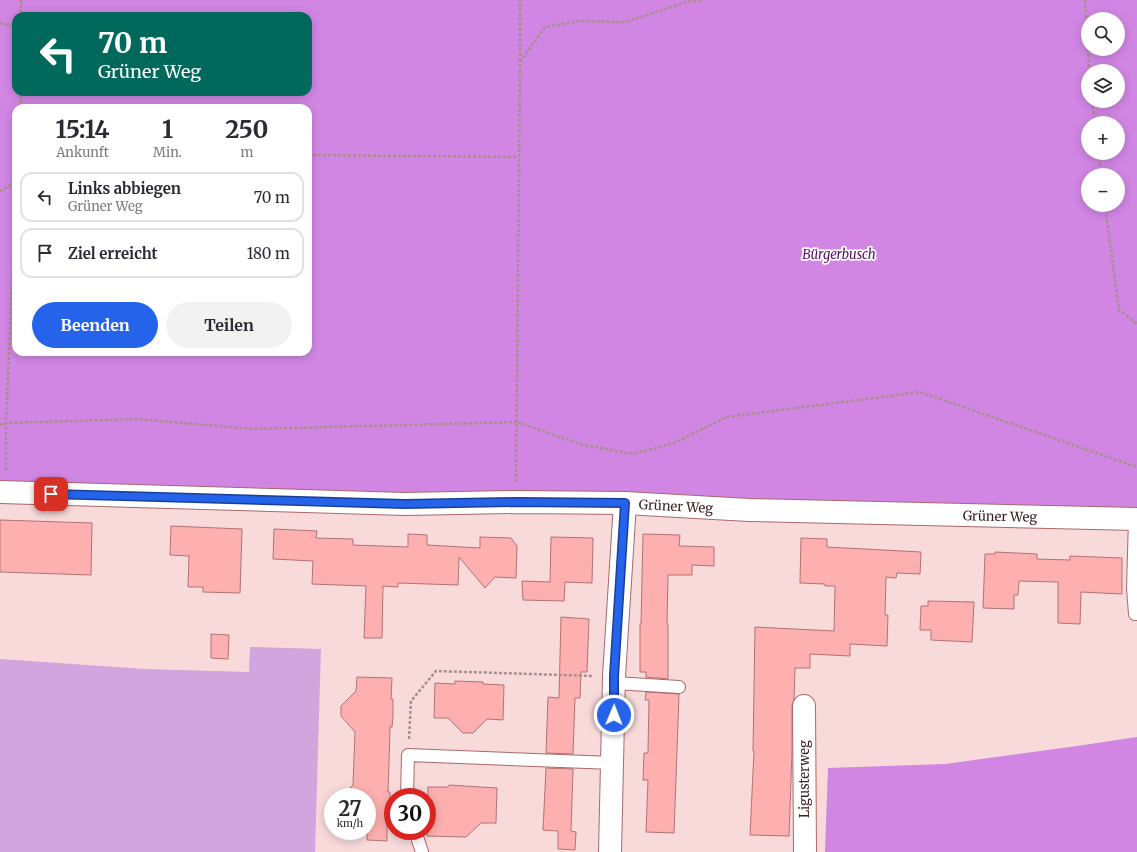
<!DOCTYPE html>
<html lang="de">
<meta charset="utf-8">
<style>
:root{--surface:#fff;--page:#f2f2f3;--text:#2b2b33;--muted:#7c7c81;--line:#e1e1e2;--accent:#2563eb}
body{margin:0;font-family:Merriweather,serif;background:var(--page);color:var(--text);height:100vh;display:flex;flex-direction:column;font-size:15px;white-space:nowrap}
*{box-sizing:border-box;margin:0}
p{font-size:13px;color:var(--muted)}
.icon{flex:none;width:22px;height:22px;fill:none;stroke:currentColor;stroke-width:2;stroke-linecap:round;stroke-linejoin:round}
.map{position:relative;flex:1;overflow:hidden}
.side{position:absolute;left:12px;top:104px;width:300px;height:252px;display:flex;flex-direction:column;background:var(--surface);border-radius:12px;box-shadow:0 2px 10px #0003}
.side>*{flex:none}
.hud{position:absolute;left:12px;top:12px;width:300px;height:84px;border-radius:12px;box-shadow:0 2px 10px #0003;background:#00695c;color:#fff;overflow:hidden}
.tools{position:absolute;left:1081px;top:12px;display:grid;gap:8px}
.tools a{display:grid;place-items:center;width:44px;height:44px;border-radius:50%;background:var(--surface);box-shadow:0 2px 10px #0003;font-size:20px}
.speed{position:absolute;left:324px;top:788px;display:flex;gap:8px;font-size:20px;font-weight:700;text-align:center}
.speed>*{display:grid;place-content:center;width:52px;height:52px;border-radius:50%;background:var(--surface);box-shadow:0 2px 10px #0003;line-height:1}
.speed small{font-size:10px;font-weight:400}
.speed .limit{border:6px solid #d22;background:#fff;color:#111}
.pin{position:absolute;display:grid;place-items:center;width:34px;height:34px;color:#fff;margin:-17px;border-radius:8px;box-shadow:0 2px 6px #0006}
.me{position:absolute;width:44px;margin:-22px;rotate:1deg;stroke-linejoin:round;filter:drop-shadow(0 0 3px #0008)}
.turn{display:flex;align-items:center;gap:14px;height:84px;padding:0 20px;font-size:18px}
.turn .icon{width:52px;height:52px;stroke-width:2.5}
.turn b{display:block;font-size:28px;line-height:34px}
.eta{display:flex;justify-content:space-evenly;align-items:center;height:68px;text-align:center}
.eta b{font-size:24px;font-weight:700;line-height:28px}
.primary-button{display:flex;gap:8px;margin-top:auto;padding:8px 20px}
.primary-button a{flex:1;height:46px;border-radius:24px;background:var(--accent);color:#fff;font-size:16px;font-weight:700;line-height:46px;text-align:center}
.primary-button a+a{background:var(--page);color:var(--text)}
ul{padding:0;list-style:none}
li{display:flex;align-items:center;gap:12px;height:50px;margin:0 8px 6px;padding:0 12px;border:2px solid var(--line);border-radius:12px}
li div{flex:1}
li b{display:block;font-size:15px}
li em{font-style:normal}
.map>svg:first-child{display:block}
</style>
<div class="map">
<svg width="1137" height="852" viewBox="0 0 1137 852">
<rect width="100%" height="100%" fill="#f8dada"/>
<polygon fill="#d3a5de" points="250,647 321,649 315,852 0,852 0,659 145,669 249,672"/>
<g fill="#d186e4" fill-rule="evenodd">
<path d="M 0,0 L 1137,0 L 1137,516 L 0,482 ZM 16,16 L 308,16 L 308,92 L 16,92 ZM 1088,19 L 1118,19 L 1118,49 L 1088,49 ZM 1088,71 L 1118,71 L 1118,101 L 1088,101 ZM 16,108 L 308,108 L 308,352 L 16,352 ZM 1088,123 L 1118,123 L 1118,153 L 1088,153 ZM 1088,175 L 1118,175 L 1118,205 L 1088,205 Z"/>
<polygon points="1137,737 1137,852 825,852 828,768 945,764 1077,746"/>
</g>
<g fill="#feb0b0" stroke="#b27272">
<polygon points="0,520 92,523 91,575 0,572"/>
<polygon points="171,526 242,529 240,593 203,592 203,587 188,587 189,556 170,555"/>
<polygon points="274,529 317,531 316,538 353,539 353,545 408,547 408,534 427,535 427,545 480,548 480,537 511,538 517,546 516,578 495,577 485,588 459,557 458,585 398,583 398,587 383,586 382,638 364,638 366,586 312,584 313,561 273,559"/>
<polygon points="643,534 680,535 679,546 714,547 714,566 692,565 692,575 668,575 667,624 668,624 668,679 646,677 646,672 640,672 640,624 641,624"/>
<polygon points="551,537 593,538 592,583 565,582 564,601 523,600 522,581 550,582"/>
<polygon points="801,538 827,539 827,547 921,552 920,574 897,573 896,578 886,577 885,615 888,615 887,646 850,644 850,656 810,654 810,668 795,668 794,699 792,706 792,752 789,836 750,835 754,751 753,751 755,627 834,631 835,586 825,586 825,584 800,583"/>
<polygon points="995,552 1037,554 1037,559 1070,560 1070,556 1122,558 1122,594 1081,592 1080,624 1058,623 1058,582 1019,581 1018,595 1014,595 1014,609 983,608 985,554 995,554"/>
<polygon points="928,601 974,602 972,642 931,640 931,630 920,630 921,606 928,606"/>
<polygon points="561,617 589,619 587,672 581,672 580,698 575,698 573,754 546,753 548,697 559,698"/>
<polygon points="211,634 229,635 228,659 211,658"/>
<polygon points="357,677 392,678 391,699 393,699 393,716 392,727 390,727 389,763 388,792 390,792 389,820 387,820 387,841 367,840 367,797 341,797 353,785 355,732 341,716 341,706 356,691"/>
<polygon points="455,681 483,682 483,684 504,685 503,720 487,719 473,733 463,733 448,718 434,718 435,683 455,684"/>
<polygon points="646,692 679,694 674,833 646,832 648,780 643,780 644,753 648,753 649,700 645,700"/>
<polygon points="546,768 573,769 571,831 576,832 575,850 558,849 558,831 543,830"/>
<polygon points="449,785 497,788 496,823 481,823 466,837 427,836 428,787 448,787"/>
</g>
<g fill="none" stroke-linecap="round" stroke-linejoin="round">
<defs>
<g id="lane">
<polyline points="1135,519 1133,588 1135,614 1137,614"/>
<polyline points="615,683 679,687"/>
<polyline points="407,797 408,755 613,763"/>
<polyline points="415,831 422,852"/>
</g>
<g id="street">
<polyline points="0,492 405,504 516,502 625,503 749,510 1137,519"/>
<polyline points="804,706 805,852"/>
<polyline points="610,852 614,676 625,503"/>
</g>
</defs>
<use href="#lane" stroke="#a9696a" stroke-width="14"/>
<use href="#street" stroke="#a9696a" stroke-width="24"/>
<g stroke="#aa8d8d" stroke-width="2.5" stroke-dasharray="3 2" stroke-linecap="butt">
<polyline points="21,0 21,16"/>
<polyline points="1085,0 1088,47"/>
<polyline points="0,23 16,27"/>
<polyline points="1088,49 1089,71"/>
<polyline points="520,61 520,0"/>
<polyline points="1092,101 1095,123"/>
<polyline points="21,108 21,92"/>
<polyline points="1099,153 1101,175"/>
<polyline points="308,155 518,157"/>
<polyline points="0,191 16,182"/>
<polyline points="1105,205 1119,310 1137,324"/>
<polyline points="0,425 6,423 137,419 252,429 517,422 580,444 633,454 674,443 727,417 920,392 1137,467"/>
<polyline points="6,470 6,423 16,195"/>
<polyline points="516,482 520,62 545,27 579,21 625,22 687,2 702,0"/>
<polyline points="409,739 411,701 436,671 594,676"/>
</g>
<use href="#lane" stroke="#fff" stroke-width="12"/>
<use href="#street" stroke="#fff" stroke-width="22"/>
</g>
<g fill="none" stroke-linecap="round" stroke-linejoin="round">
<defs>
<polyline id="route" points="51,494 405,504 516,502 625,503 614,676 614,715"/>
</defs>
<use href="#route" stroke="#184099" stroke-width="10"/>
<use href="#route" stroke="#2563eb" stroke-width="7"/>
</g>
<g text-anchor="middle" stroke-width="3.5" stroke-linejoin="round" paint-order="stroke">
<g font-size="13" font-style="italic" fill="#550e65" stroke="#fff">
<text x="839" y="259">Bürgerbusch</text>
</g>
<g font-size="13" fill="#3e2323" stroke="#fff">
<text transform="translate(676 506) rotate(3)" y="5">Grüner Weg</text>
<text transform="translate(1000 516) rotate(1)" y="5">Grüner Weg</text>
<text transform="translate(804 779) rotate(-90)" y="5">Ligusterweg</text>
</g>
</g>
</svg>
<div class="tools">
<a><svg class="icon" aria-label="search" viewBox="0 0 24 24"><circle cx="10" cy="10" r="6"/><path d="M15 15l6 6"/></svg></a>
<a><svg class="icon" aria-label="layers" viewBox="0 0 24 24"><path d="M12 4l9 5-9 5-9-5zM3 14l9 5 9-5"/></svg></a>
<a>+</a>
<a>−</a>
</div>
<div class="speed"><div>27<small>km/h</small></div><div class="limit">30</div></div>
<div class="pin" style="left:51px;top:494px;background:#d93025"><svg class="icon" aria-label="arrive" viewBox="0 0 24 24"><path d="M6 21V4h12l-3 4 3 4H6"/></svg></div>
<svg class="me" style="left:614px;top:715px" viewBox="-20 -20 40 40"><circle r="17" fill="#2563eb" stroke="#fff" stroke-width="3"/><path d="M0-11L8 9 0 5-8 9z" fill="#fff"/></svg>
<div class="hud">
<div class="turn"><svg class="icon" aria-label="left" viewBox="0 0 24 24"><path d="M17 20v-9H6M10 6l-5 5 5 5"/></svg><div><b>70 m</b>Grüner Weg</div></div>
</div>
<section class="side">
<div class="eta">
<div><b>15:14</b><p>Ankunft</p></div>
<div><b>1</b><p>Min.</p></div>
<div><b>250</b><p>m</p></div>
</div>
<ul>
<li><svg class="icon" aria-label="left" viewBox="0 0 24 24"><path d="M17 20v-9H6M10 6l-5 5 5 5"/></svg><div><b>Links abbiegen</b><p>Grüner Weg</p></div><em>70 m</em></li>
<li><svg class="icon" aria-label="arrive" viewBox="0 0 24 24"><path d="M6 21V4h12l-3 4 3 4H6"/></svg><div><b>Ziel erreicht</b></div><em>180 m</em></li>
</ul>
<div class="primary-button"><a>Beenden</a><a>Teilen</a></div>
</section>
</div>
